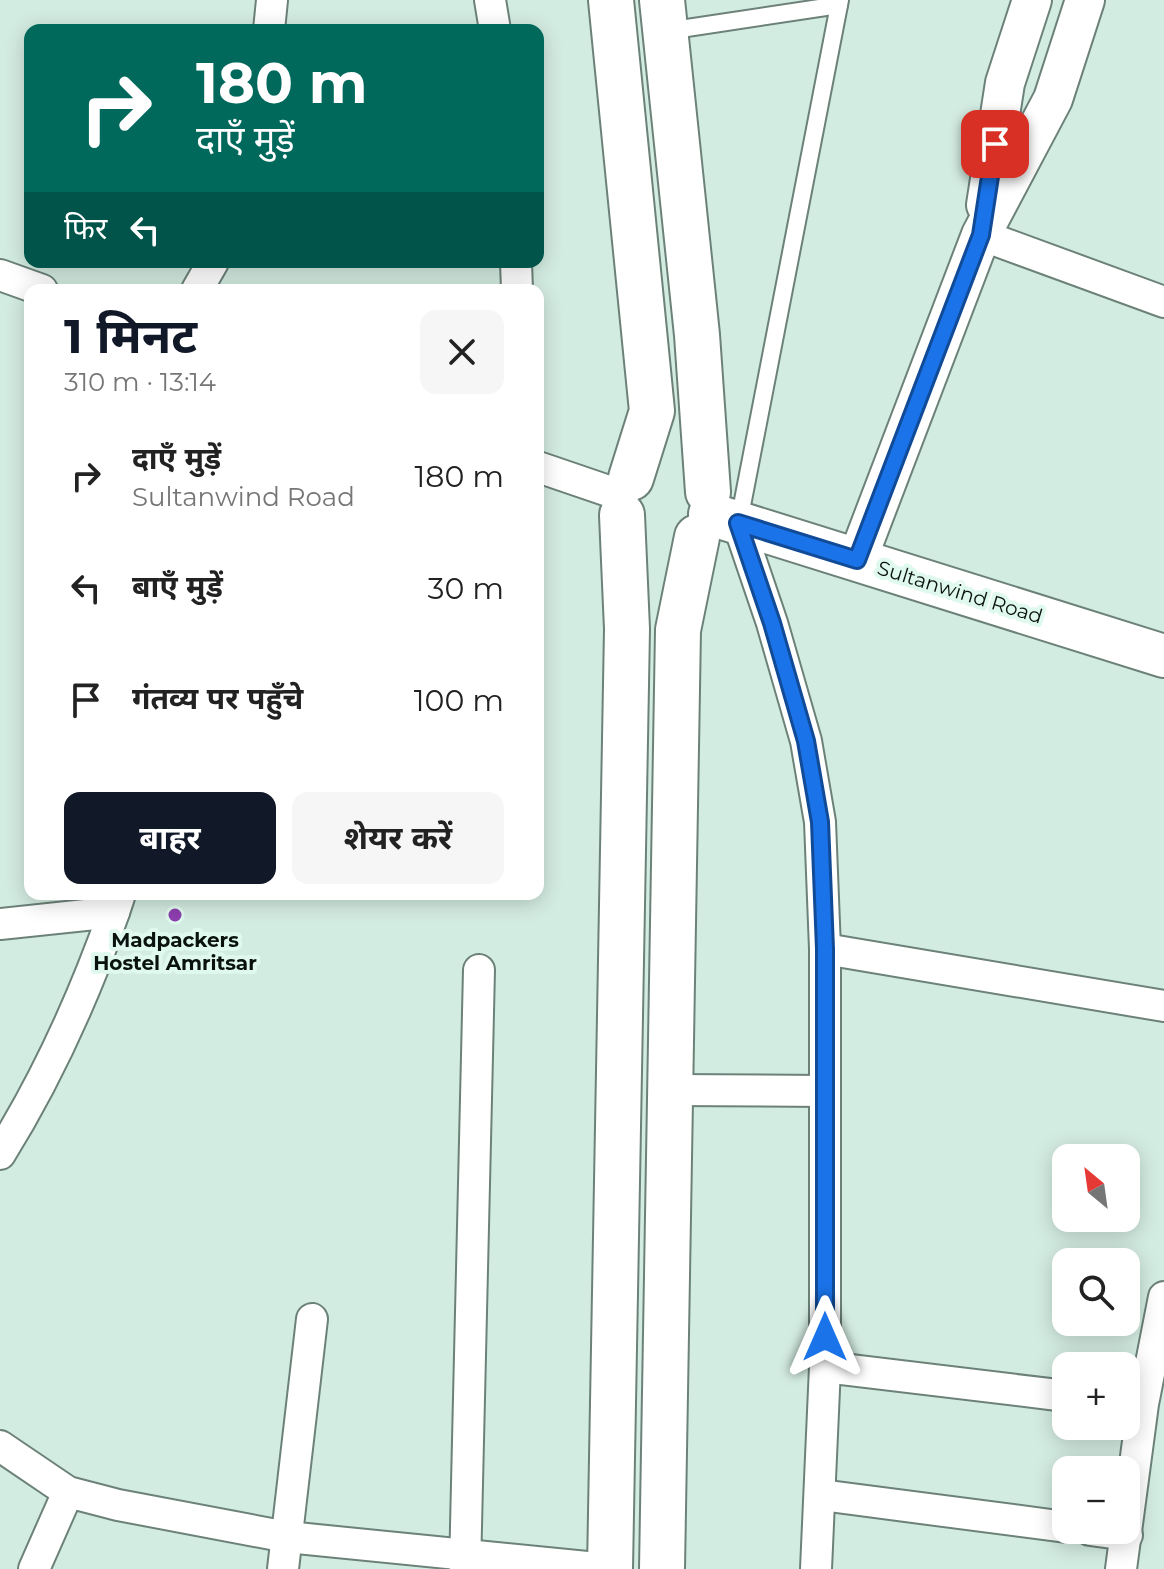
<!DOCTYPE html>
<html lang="hi">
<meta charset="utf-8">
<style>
:root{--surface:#fff;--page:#f6f6f6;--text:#222;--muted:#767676;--accent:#111827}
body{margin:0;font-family:Montserrat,"Noto Sans Devanagari",sans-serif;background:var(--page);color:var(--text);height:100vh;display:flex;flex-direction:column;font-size:30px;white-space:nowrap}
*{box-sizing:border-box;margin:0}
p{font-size:26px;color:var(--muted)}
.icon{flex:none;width:44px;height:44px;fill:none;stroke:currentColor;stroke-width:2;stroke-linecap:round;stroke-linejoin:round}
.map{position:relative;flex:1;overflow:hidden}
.panel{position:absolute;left:24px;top:284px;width:520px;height:616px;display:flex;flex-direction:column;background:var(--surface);border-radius:16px;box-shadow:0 4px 20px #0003}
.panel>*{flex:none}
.hud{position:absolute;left:24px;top:24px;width:520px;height:244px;border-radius:16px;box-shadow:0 4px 20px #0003;background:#00695c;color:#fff;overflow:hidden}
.needle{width:52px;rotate:331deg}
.tools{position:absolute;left:1052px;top:1144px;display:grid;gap:16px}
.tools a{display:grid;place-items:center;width:88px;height:88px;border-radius:16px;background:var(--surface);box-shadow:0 4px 20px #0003;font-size:40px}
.pin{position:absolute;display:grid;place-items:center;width:68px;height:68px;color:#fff;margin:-34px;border-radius:16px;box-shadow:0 4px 12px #0006}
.me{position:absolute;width:88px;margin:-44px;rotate:0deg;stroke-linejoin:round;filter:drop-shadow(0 0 6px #0008)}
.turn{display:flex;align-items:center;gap:28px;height:168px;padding:0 40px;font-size:36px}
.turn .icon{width:104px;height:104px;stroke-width:2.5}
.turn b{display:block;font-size:56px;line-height:68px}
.then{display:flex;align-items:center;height:76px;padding:0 40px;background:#0003;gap:16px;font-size:30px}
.round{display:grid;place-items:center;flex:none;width:84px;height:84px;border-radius:16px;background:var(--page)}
.head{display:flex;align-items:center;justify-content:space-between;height:136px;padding:0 40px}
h1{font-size:48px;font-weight:700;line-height:60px;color:var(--accent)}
.button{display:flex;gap:16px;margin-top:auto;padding:16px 40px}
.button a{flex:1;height:92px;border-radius:16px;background:var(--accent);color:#fff;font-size:32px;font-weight:700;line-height:92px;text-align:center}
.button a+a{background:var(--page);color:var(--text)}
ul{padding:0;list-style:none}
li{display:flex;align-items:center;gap:24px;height:112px;padding:0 40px}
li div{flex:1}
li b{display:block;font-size:30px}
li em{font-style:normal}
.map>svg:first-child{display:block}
</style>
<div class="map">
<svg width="1164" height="1569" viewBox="0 0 1164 1569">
<rect width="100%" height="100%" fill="#d3ece1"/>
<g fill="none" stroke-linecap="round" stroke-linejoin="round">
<defs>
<g id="service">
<polyline points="667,31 839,5"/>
<polyline points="739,521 840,0"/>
</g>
<g id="minor">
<polyline points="490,0 495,30"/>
<polyline points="269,30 272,0"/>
<polyline points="981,235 1164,302"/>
<polyline points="516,262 517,290"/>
<polyline points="0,275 42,290"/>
<polyline points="197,290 213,262"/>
<polyline points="538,467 623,496"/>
<polyline points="738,523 772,623 806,741 820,822 825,949 825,1367 816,1569"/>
<polyline points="0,924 114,912 119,897"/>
<polyline points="825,949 1164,1006"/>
<polyline points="670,1090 825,1091"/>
<path d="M 0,1154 C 48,1077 84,997 114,912"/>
<polyline points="825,1367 1066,1396"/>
<polyline points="0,1446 68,1492 118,1505 287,1537 607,1569"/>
<polyline points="821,1495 1066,1527"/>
<polyline points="1090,1530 1127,1535"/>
<polyline points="34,1569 68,1492"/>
<polyline points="283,1569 312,1319"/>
<polyline points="465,1569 479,970"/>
<polyline points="1121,1569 1143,1404 1164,1297"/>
</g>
<g id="tertiary">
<polyline points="986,205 1005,83 1032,0"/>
<polyline points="857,560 981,235 1053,99 1085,0"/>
</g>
<polyline id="secondary" points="710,514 1164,656"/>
<g id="primary">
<polyline points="611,0 652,411 631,478"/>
<polyline points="662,0 697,335 708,492"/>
<polyline points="610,1569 627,629 622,515"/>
<polyline points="662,1569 678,630 697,537"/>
</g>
</defs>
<use href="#service" stroke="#6c8278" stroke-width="20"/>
<use href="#minor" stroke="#6c8278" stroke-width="34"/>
<use href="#tertiary" stroke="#6c8278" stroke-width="42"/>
<use href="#secondary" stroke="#6c8278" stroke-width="46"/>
<use href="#primary" stroke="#6c8278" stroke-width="48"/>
<use href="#service" stroke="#fff" stroke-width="16"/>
<use href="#minor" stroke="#fff" stroke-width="30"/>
<use href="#tertiary" stroke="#fff" stroke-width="38"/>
<use href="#secondary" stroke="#fff" stroke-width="42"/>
<use href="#primary" stroke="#fff" stroke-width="44"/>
</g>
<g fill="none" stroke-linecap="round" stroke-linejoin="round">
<defs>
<polyline id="route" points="825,1337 825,949 820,822 806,741 772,623 738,523 857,560 981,235 995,144"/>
</defs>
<use href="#route" stroke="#114b97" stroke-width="20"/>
<use href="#route" stroke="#1a73e8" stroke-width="14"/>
</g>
<circle fill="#8d3eae" stroke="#e0f9ee" stroke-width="3" cx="175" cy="915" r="8"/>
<g text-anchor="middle" stroke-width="8" stroke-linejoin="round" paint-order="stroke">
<g font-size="20" fill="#09120e" stroke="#e0f9ee">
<text transform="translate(960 592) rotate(17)" y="7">Sultanwind Road</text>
</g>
<g font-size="20" font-weight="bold" fill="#09120e" stroke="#e0f9ee">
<text x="175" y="947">Madpackers<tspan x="175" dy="23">Hostel Amritsar</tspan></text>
</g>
</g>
</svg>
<div class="tools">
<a><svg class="needle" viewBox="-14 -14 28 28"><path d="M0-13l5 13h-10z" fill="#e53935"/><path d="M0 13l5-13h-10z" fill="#767676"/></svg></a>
<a><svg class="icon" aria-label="search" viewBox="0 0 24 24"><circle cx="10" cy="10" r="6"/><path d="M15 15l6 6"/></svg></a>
<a>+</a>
<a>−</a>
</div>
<div class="pin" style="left:995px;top:144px;background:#d93025"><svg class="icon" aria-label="arrive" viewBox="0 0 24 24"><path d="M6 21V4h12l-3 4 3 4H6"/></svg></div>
<svg class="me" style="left:825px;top:1337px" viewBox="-20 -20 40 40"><path d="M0-17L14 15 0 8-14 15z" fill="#1a73e8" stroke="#fff" stroke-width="4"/></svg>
<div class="hud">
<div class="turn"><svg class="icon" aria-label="right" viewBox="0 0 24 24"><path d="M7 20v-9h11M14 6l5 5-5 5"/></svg><div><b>180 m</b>दाएँ मुड़ें</div></div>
<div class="then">फिर<svg class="icon" aria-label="left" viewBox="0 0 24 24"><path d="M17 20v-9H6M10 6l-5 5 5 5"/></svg></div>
</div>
<section class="panel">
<div class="head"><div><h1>1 मिनट</h1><p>310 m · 13:14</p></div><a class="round"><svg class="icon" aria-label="close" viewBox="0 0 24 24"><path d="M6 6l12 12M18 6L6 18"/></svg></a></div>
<ul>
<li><svg class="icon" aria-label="right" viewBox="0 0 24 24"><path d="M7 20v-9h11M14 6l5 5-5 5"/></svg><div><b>दाएँ मुड़ें</b><p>Sultanwind Road</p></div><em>180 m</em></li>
<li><svg class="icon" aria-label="left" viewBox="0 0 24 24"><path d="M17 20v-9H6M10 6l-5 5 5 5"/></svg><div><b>बाएँ मुड़ें</b></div><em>30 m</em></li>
<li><svg class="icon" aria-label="arrive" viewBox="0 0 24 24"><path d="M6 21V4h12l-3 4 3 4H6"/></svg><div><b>गंतव्य पर पहुँचे</b></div><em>100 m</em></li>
</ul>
<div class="button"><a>बाहर</a><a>शेयर करें</a></div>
</section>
</div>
